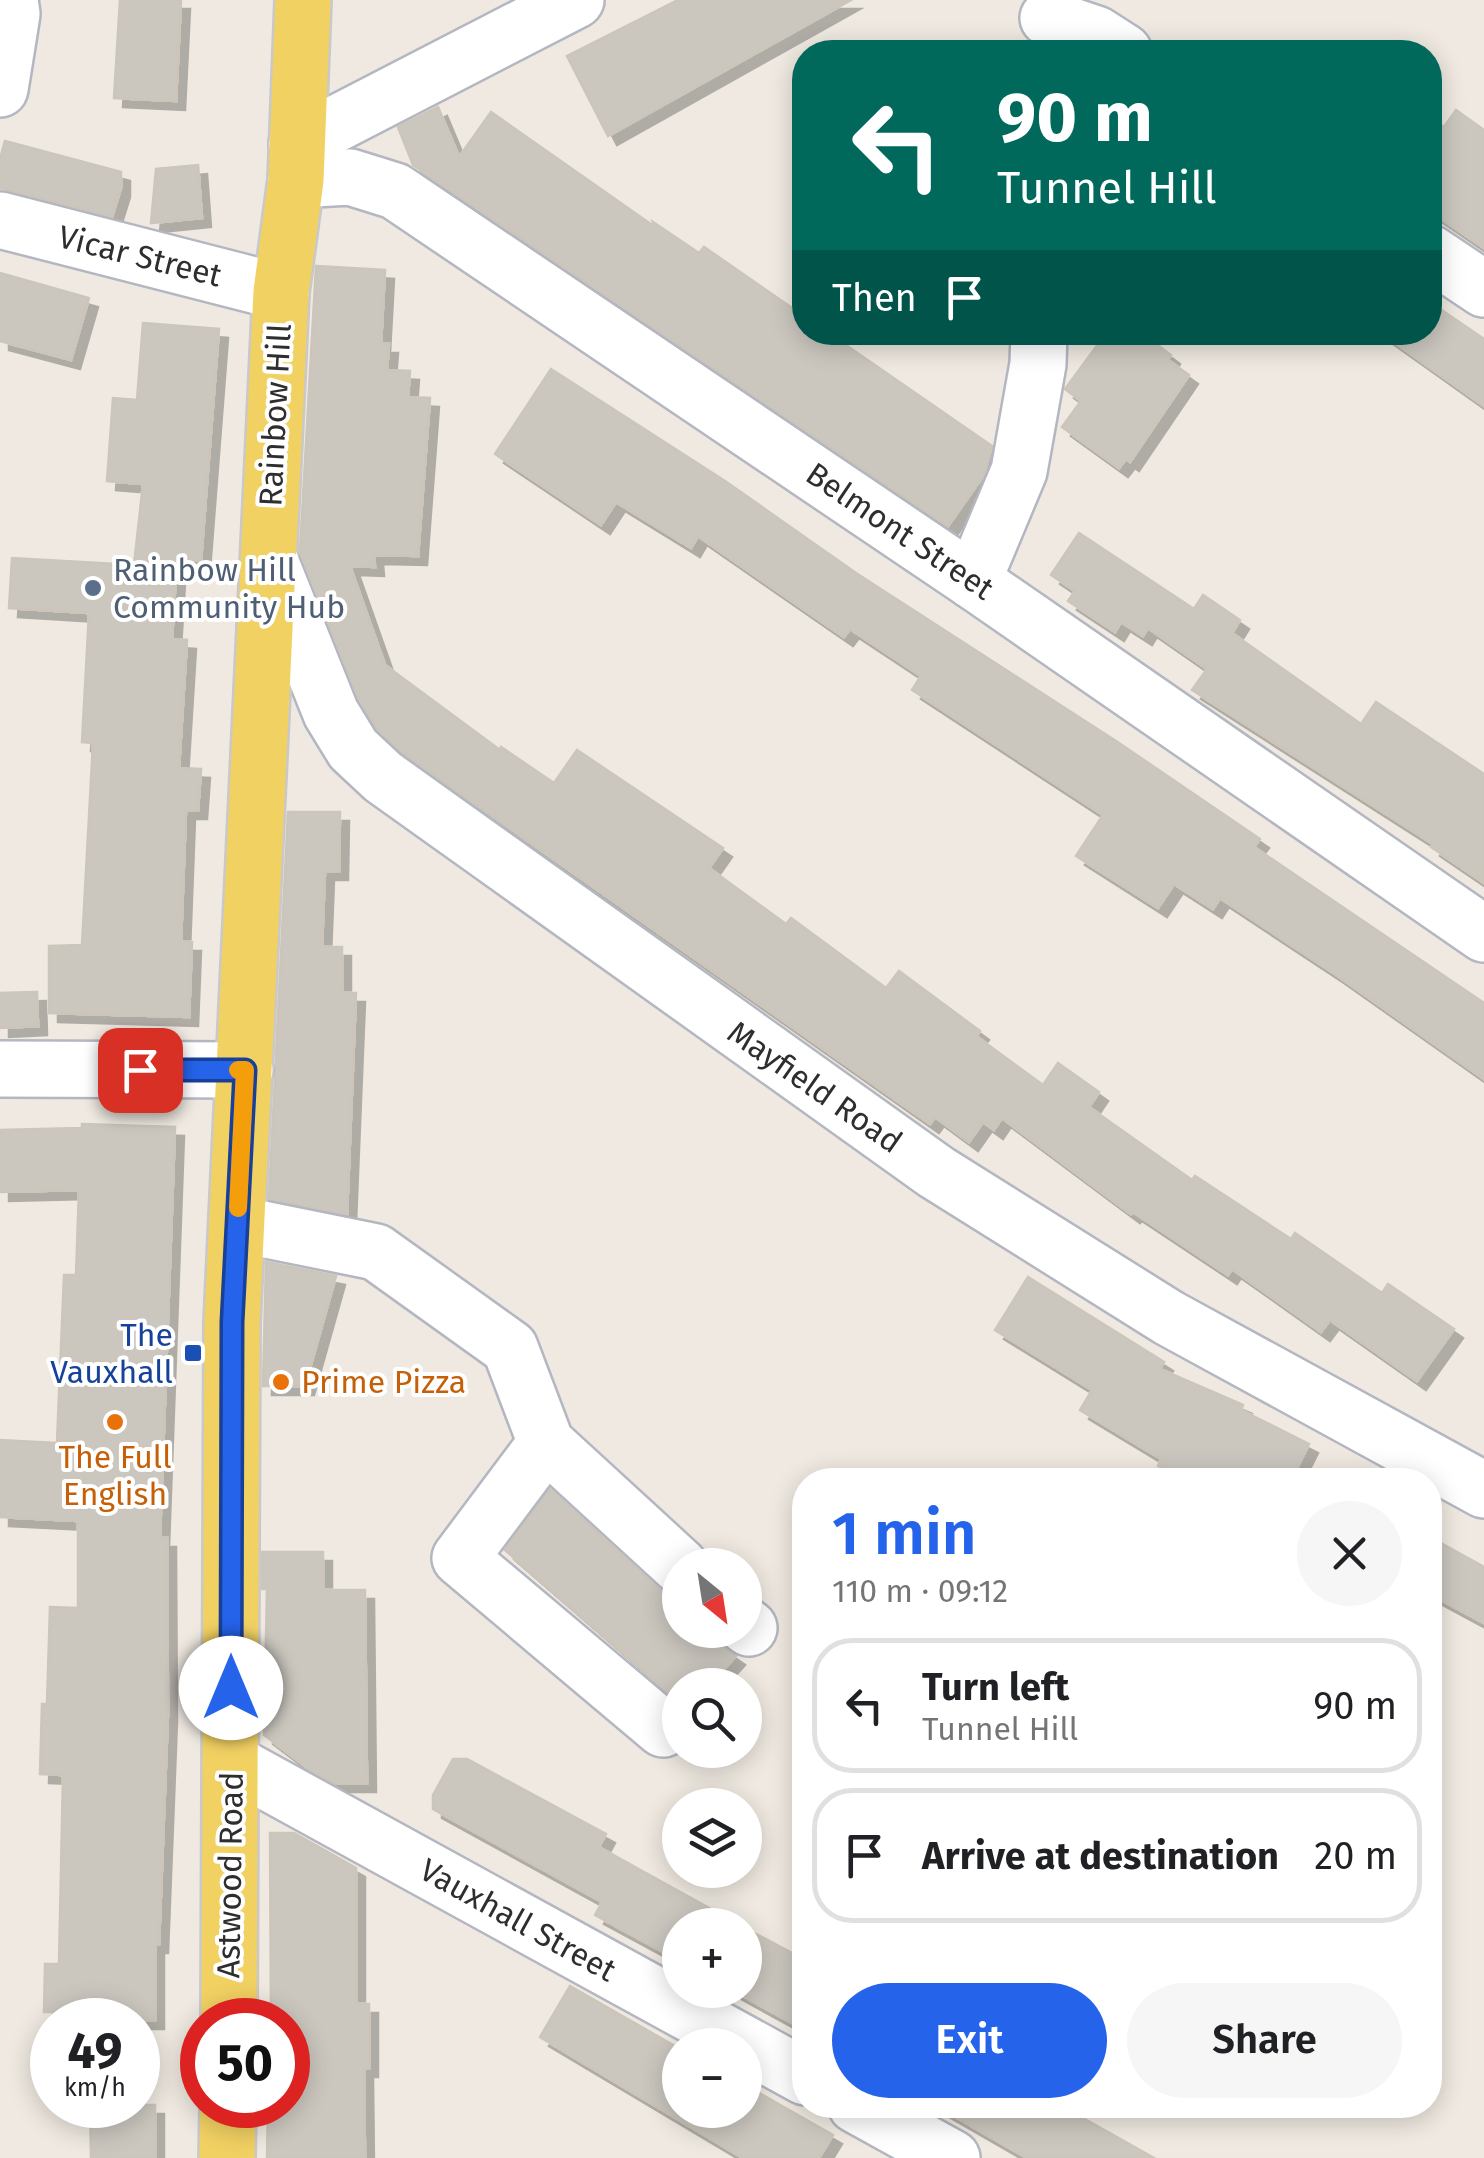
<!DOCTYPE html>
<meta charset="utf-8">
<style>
:root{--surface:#fff;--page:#f6f6f6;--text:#202124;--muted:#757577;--line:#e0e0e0;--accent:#2563eb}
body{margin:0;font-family:"Fira Sans",sans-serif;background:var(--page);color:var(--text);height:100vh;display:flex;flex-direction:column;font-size:38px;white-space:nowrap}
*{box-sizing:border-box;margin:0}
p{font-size:32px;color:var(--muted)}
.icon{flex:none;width:55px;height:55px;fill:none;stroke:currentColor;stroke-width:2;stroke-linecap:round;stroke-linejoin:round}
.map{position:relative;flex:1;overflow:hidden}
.panel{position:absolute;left:792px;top:1468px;width:650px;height:650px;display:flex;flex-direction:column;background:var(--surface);border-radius:40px;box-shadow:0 5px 25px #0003}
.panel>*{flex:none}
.guide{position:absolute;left:792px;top:40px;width:650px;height:305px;border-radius:40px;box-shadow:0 5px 25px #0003;background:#00695c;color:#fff;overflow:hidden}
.needle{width:65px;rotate:150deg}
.buttons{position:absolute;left:662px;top:1548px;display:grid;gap:20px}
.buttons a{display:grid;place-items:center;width:100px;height:100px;border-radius:50%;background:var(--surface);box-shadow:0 5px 25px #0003;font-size:50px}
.speed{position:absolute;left:30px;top:1998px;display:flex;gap:20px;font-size:50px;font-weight:700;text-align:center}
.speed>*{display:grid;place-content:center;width:130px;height:130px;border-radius:50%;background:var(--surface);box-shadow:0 5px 25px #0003;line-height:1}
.speed small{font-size:25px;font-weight:400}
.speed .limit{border:15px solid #d22;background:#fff;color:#111}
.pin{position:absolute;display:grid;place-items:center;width:85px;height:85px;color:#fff;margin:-42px;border-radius:20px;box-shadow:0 5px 15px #0006}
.me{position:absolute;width:110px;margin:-55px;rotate:0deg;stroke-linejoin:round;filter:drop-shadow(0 0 8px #0008)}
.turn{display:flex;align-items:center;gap:35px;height:210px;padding:0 40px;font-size:45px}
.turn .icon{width:130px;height:130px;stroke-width:2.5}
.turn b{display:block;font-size:70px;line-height:85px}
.then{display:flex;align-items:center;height:95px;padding:0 40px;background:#0003;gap:20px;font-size:38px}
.round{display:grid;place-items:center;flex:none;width:105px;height:105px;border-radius:52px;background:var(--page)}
.overview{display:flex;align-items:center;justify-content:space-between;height:170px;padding:0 40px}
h1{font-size:60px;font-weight:600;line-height:75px;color:var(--accent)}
.cta{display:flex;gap:20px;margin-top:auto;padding:20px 40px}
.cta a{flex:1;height:115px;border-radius:60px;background:var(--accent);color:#fff;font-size:40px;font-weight:600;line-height:115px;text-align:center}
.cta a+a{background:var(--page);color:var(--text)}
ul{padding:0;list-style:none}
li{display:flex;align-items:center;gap:30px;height:135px;margin:0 20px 15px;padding:0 20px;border:5px solid var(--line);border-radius:40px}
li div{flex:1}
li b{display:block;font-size:38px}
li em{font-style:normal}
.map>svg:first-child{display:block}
</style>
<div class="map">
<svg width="1484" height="2158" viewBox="0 0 1484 2158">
<defs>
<filter id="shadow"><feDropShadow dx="9" dy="9" stdDeviation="0" flood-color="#0004"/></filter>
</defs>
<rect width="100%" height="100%" fill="#efe9e1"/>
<g fill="#cbc7bf" stroke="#cbc5ba" stroke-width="2.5" filter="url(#shadow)">
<polygon points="120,0 181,0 176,101 114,98"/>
<polygon points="678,0 851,0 608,136 567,56"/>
<polygon points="438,107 459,157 491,112 655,227 653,222 699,253 704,247 805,317 805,332 827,332 992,446 984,475 948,526 413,165 398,127"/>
<polygon points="1456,110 1484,130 1484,248 1430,211 1430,117 1444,127"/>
<polygon points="5,141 121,172 121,188 112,217 0,188 0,159"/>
<polygon points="198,165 202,218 151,223 156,169"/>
<polygon points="316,266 385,270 381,344 389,344 387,370 410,371 408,397 430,398 418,556 374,555 375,567 350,566 385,665 500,750 501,747 554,783 577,750 723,848 709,868 786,924 791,918 886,988 899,971 980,1031 976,1036 1043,1085 1058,1063 1099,1092 1089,1107 1192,1180 1195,1176 1291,1239 1295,1233 1382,1293 1388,1284 1454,1329 1417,1381 1330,1320 1321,1332 1232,1269 1228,1275 1133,1212 1131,1214 1002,1118 994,1130 983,1122 969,1142 935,1117 930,1124 403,753 377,729 359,699 300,551"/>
<polygon points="0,273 89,298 71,360 0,341"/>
<polygon points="1430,302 1484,339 1484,406 1380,332 1430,332"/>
<polygon points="143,323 219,329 201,561 177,559 172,639 187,640 179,768 201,769 198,810 186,810 181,942 192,942 189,1017 49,1013 49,946 82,945 93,743 82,742 89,613 9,608 12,558 134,565 143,484 107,481 113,398 137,400"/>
<polygon points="1107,332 1140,332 1171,355 1168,360 1189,375 1130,462 1126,459 1119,468 1062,427 1081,401 1065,389"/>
<polygon points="551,369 725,481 856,573 1116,741 1260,839 1254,847 1484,1003 1484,1079 1335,974 1220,898 1213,909 1174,884 1158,908 1076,856 1103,815 912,690 921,676 850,629 844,637 698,536 691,548 616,502 601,525 495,454"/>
<polygon points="1079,533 1194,609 1203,595 1240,620 1232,633 1361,724 1376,702 1484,774 1484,883 1431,847 1433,844 1192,690 1207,669 1148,628 1143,636 1121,622 1115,632 1068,601 1075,591 1051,575"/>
<polygon points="288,812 340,812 339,871 325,871 322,947 342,947 342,993 356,993 347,1214 269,1199"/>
<polygon points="37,992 38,1026 0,1028 0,993"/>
<polygon points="82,1124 175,1127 160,1538 167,1538 168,1713 159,1944 155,1944 155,2020 92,2020 92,2011 44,2012 45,1964 59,1964 63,1775 40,1774 42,1704 47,1704 50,1607 78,1608 78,1521 0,1517 0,1440 57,1443 64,1275 76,1275 79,1190 0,1192 0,1130 82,1128"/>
<polygon points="266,1262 336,1276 305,1386 263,1386"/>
<polygon points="1028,1277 1164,1362 1160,1369 1243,1405 1241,1410 1309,1444 1291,1480 1188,1480 1158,1466 1161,1459 1080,1410 1092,1390 995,1330"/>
<polygon points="550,1489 659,1589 680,1603 680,1630 711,1630 726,1649 736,1656 710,1685 680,1685 680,1702 505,1550"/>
<polygon points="1430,1537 1484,1567 1484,1623 1430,1594"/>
<polygon points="262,1552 323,1552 323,1590 365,1590 367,1783 334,1783 310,1770 264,1735 267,1589 262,1589"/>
<polygon points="453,1759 467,1759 606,1834 599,1847 740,1925 680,1925 680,1961 595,1915 602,1902 433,1809 433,1795"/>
<polygon points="270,1833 294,1833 356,1868 356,2004 369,2004 369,2068 364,2068 365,2158 267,2158 268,2105 288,2105 288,2020 271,2020"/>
<polygon points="745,1928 805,1960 805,2030 732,1990 745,1990"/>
<polygon points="570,1986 680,2049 680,2110 745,2110 745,2085 833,2135 819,2158 743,2158 540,2037"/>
<polygon points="90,2105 155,2105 155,2158 91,2158"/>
<polygon points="935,2105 1060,2105 1154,2158 1027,2158"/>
</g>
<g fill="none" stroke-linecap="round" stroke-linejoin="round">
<defs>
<g id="minor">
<polyline points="1048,18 1096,34 1124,52"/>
<polyline points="0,89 12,14 10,0"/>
<polyline points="297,144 576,0"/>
<polyline points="296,180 350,177 395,191 973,581 1484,934"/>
<polyline points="0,220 281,292"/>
<polyline points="1430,253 1484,289"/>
<polyline points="269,558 331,713 353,749 383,777 936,1172 1169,1318 1484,1490"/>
<polyline points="973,581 1019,471 1038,364 1039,332"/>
<polyline points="0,1069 245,1070"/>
<polyline points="237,1224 376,1252 510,1348 546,1443 680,1566"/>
<polyline points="546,1443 460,1558 663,1729"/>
<polyline points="745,1625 749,1628"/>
<polyline points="231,1762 805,2077"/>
<polyline points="856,2105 952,2158"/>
</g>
<g id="major">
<polyline points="229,2020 232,1322 281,292 296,180 303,0"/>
<polyline points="227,2158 228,2105"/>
</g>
</defs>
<use href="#minor" stroke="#b4b7c1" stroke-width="60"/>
<use href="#major" stroke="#c9c9c9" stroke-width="60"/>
<use href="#minor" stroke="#fff" stroke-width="55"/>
<use href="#major" stroke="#f2d163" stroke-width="55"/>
</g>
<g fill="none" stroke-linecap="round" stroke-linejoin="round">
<defs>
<polyline id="route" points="140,1070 245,1070 232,1322 231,1688"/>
</defs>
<use href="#route" stroke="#184099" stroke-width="25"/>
<use href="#route" stroke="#2563eb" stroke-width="18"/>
<polyline stroke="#f59e0b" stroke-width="18" points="238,1208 245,1070 238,1070"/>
</g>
<circle fill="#5c6f8a" stroke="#fff" stroke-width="4" cx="93" cy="588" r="10"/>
<rect fill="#1a4fb4" stroke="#fff" stroke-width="4" x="183" y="1343" width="20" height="20" rx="5"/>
<g fill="#e8710a" stroke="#fff" stroke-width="4">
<circle cx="281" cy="1382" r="10"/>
<circle cx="115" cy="1422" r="10"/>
</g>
<g text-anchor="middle" stroke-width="8" stroke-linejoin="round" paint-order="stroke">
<g font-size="32" fill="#2e2e2e" stroke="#fff">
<text transform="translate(140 256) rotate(14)" y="11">Vicar Street</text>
<text transform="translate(275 415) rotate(-87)" y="11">Rainbow Hill</text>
<text transform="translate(900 531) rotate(34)" y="11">Belmont Street</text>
<text transform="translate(815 1087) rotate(35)" y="11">Mayfield Road</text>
<text transform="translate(230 1875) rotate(-89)" y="11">Astwood Road</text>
<text transform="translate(518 1920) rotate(29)" y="11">Vauxhall Street</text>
</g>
<g font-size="32" fill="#4e5e75" stroke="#fff" text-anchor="start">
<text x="113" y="581">Rainbow Hill<tspan x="113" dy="37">Community Hub</tspan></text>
</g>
<g font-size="32" fill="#164399" stroke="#fff" text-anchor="end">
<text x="173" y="1346">The<tspan x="173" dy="37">Vauxhall</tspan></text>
</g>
<g font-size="32" fill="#c56008" stroke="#fff" text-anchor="start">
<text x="301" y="1393">Prime Pizza</text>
<text x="115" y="1468" text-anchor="middle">The Full<tspan x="115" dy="37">English</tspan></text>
</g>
</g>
</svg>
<div class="buttons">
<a><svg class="needle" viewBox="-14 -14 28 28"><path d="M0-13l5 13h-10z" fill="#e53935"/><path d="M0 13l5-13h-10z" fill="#757577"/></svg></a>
<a><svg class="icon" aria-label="search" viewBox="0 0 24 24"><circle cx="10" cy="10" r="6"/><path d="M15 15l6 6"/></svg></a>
<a><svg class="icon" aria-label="layers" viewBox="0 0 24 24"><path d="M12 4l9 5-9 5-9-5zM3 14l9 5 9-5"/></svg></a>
<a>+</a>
<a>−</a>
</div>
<div class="speed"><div>49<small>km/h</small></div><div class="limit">50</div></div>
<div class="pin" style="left:140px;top:1070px;background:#d93025"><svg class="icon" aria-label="arrive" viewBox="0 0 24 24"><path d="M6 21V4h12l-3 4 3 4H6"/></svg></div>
<svg class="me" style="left:231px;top:1688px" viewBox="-20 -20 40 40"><circle r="19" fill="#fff"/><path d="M0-13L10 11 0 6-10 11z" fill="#2563eb"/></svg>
<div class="guide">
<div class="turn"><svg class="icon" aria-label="left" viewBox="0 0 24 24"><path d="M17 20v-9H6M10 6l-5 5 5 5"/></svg><div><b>90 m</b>Tunnel Hill</div></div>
<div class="then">Then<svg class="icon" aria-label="arrive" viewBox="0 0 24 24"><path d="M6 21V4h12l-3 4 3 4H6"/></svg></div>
</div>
<section class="panel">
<div class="overview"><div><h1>1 min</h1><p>110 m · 09:12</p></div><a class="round"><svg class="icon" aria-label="close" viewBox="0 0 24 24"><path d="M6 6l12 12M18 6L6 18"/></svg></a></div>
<ul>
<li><svg class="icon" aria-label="left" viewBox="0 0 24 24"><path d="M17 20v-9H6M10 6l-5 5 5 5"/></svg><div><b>Turn left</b><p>Tunnel Hill</p></div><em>90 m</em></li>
<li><svg class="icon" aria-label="arrive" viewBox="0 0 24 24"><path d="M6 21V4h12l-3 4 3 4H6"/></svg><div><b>Arrive at destination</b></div><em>20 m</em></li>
</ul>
<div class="cta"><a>Exit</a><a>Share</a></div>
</section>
</div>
